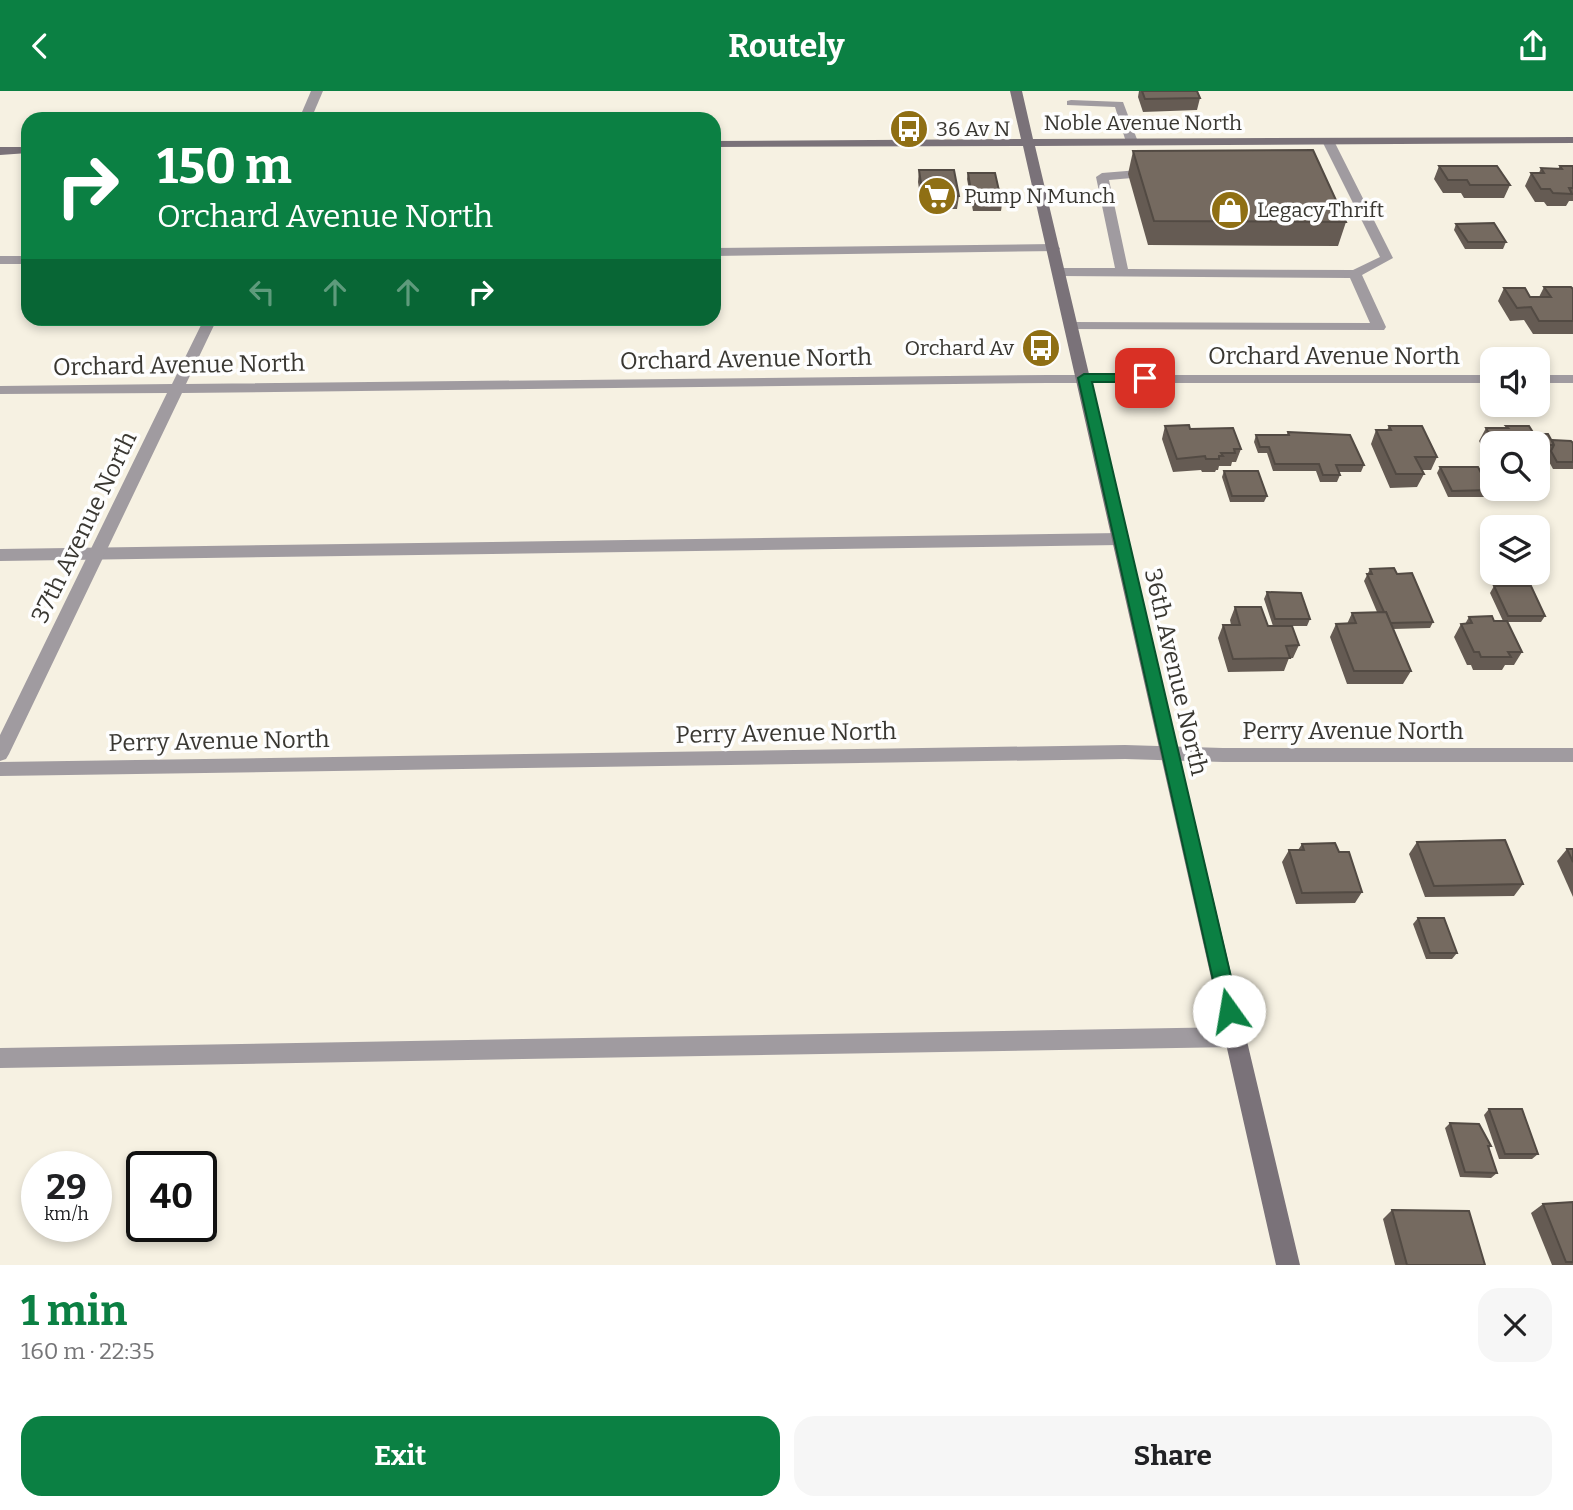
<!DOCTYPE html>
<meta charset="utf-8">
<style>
:root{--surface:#fff;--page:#f6f6f6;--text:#202124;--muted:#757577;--accent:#0b8043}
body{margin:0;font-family:Bitter,serif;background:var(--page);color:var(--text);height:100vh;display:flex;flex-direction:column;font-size:26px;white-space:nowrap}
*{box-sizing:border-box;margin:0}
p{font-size:23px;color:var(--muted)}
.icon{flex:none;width:38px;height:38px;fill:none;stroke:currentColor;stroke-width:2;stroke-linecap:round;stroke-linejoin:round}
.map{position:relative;height:1174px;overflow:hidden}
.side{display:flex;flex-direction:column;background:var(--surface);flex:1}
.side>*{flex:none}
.banner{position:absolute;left:21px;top:21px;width:700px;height:214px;border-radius:21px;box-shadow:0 4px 10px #0003;background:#0b8043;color:#fff;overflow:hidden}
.buttons{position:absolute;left:1480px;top:256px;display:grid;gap:14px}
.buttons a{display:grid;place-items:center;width:70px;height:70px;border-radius:14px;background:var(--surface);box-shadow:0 4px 10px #0003;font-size:35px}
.speed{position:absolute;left:21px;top:1060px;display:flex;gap:14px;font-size:35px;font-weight:700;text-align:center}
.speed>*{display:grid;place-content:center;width:91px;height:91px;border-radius:50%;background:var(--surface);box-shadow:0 4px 10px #0003;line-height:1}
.speed small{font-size:18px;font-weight:400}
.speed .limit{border:4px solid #111;border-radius:10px;background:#fff;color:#111}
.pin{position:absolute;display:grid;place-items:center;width:60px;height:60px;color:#fff;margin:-30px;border-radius:14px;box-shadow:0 4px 10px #0006}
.me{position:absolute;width:77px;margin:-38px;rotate:347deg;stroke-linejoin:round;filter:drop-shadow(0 0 5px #0008)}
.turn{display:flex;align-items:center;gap:24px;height:147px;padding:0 21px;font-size:32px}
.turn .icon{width:91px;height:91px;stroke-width:2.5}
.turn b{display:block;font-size:49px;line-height:60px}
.lanes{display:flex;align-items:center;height:66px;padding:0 21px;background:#0003;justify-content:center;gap:35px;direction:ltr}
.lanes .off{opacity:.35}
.round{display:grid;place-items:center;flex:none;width:74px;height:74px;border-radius:21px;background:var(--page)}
.head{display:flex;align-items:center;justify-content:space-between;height:119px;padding:0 21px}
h1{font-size:42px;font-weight:700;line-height:52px;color:var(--accent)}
.button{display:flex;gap:14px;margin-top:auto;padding:14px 21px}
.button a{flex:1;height:80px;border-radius:21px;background:var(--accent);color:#fff;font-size:28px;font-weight:700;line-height:80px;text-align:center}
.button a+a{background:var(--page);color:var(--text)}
header{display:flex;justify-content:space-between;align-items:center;height:91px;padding:0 21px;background:var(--accent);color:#fff;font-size:32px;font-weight:700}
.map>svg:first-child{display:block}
</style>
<header><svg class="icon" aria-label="back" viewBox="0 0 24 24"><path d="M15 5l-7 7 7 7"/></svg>Routely<svg class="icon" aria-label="share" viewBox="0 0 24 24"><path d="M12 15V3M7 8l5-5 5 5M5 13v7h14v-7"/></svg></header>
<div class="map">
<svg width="1573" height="1174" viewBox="0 0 1573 1174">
<rect width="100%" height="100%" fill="#f6f1e2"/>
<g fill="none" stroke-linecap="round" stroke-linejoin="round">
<g fill="#a09ba0" fill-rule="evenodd">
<polygon points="1071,9 1123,11 1138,51 1132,54 1126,51 1115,16 1067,14 1067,10"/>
<polygon points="1328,47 1334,50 1393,167 1362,184 1386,236 1384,239 1067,238 1067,232 1072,231 1370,232 1350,187 1060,185 1053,181 1060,177 1115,177 1096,86 1102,82 1151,78 1155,79 1155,85 1109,89 1128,178 1353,179 1380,166 1322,50"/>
<polygon points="1054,153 1060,157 1059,160 714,165 714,157"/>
<rect x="0" y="165" width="28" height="8"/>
<polygon points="1120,442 1128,448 1120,454 0,470 0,458"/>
<polygon points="1235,936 1243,939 1246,946 1243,953 1235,956 0,977 0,957"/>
</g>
<g fill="#a09ba0" fill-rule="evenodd">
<polygon points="311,0 323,0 311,28 299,28"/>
<polygon points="204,228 217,228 186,293 1048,284 1493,284 1493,292 1048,292 182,302 9,663 6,668 0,670 0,644 167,302 0,303 0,295 172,293"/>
<rect x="1538" y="284" width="35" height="8"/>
<polygon points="1125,654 1223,657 1573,657 1573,671 1223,671 1125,668 0,685 0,671"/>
</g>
<g fill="#7a7279" fill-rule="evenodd">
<polygon points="1010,0 1022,0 1033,48 1573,46 1573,52 1035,55 1300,1174 1276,1174 1023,55 714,56 714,50 1021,48"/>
<polygon points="0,56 28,56 28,62 0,64"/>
</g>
</g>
<g fill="#655b53">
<polygon points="1139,0 1197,0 1200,7 1197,19 1143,21 1138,6"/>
<polygon points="1133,60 1346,131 1338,155 1148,154 1128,83"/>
<polygon points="1439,75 1510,94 1504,107 1464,107 1461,102 1443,102 1434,88"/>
<polygon points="1560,75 1573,75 1573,110 1569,110 1566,115 1547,115 1544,111 1535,111 1525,95 1531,82 1539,82 1541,77 1558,78"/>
<polygon points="919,79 959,105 957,118 922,118 918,91"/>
<polygon points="968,82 1002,113 1001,120 973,120 967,88"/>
<polygon points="1456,133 1506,151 1503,158 1465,158 1454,139"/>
<polygon points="1544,196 1573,198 1573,243 1533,243 1524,229 1510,230 1498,210 1504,197 1530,206 1539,206"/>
<polygon points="1165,335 1190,338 1241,358 1236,371 1232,371 1231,375 1219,375 1218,379 1216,379 1215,381 1202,381 1201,379 1173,381 1162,348"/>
<polygon points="1389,335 1437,366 1431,379 1422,379 1424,383 1417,396 1390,397 1371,353 1376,339 1387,339"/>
<polygon points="1506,335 1552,349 1573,352 1573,378 1553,378 1547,367 1544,367 1538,378 1538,352 1493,352 1493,377 1479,350 1486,337 1505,337"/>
<polygon points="1288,341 1364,374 1361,381 1338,381 1340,384 1337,391 1320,391 1316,380 1273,380 1267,362 1258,362 1254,351 1256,344 1287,344"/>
<polygon points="1440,376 1490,399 1486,406 1448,406 1437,382"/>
<polygon points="1224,380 1267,405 1264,411 1230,411 1222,386"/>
<polygon points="1370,478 1397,483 1433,531 1430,537 1393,538 1411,580 1403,593 1347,593 1330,546 1336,533 1347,533 1352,522 1377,521 1364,490"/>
<polygon points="1494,495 1545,525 1541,531 1507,531 1522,561 1514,574 1505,574 1502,579 1473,579 1471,574 1467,574 1454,546 1461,533 1465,533 1469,526 1494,530 1503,530 1490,502"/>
<polygon points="1267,501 1310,528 1307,535 1292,535 1299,554 1293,567 1289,567 1284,580 1228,581 1218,547 1223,534 1231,534 1230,529 1235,516 1268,535 1273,535 1264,508"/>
<polygon points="1417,751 1523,793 1514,805 1425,806 1409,763"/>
<polygon points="1302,753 1339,761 1362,801 1355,812 1296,813 1282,771 1289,759 1298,759"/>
<polygon points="1567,758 1573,758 1573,806 1557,770"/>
<polygon points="1418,827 1457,862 1452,868 1426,868 1413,833"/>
<polygon points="1489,1018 1538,1063 1532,1068 1499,1068 1484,1024"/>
<polygon points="1450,1032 1491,1055 1488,1058 1497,1082 1491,1087 1460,1086 1445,1037"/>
<polygon points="1573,1111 1573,1174 1552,1174 1531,1122 1543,1113"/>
<polygon points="1392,1119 1485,1174 1395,1174 1383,1128"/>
</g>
<g fill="#756a60" stroke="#524a43" stroke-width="2">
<polygon points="1142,0 1197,0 1200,7 1145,8"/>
<polygon points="1313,59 1346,131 1154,130 1133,60"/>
<polygon points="1439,75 1497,75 1510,94 1470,94 1467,89 1448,89"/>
<polygon points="1560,75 1573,75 1573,97 1569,97 1572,103 1553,102 1550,98 1541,98 1531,82 1544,82 1541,77 1562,78"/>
<polygon points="919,79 954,79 959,105 923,106"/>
<polygon points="968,82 995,82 1002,113 973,113"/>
<polygon points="1494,132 1506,151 1468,151 1456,133"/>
<polygon points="1544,196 1571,196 1573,198 1573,230 1539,230 1531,216 1517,217 1504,197 1525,197 1530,206 1551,206"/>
<polygon points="1189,334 1190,338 1233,337 1241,358 1234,358 1235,362 1221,362 1223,365 1219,365 1219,368 1206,368 1205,365 1177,368 1165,335"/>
<polygon points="1389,335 1422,335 1437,366 1415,366 1424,383 1396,383 1376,339 1391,339"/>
<polygon points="1506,335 1529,335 1534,343 1548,343 1554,354 1540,354 1546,365 1538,365 1538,352 1494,352 1486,337 1508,337"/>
<polygon points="1288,341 1350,344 1364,374 1336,374 1340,384 1323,384 1319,373 1275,373 1269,356 1260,356 1256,344 1289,344"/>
<polygon points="1552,349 1571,350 1573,352 1573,371 1557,371 1551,360 1554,354"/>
<polygon points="1440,376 1478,376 1490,399 1452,400"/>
<polygon points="1224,380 1258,380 1267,405 1232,405"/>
<polygon points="1394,477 1397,483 1412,482 1433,531 1390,532 1386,521 1384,521 1367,483 1372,483 1370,478"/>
<polygon points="1494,495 1531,495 1545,525 1508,525"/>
<polygon points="1267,501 1301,502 1310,528 1275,528"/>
<polygon points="1235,516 1261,516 1268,535 1292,535 1299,554 1286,555 1290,567 1233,568 1223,534 1240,534"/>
<polygon points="1386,521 1411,580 1354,580 1336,533 1356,532 1352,522"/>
<polygon points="1492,525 1494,530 1507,530 1522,561 1508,561 1511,566 1481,566 1479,561 1474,561 1461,533 1472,532 1469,526"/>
<polygon points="1505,749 1523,793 1434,795 1417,751"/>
<polygon points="1335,752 1339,761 1349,761 1362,801 1302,802 1289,759 1304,759 1302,753"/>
<polygon points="1567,758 1573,758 1573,771"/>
<polygon points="1418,827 1444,827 1457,862 1430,862"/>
<polygon points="1489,1018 1522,1018 1538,1063 1505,1063"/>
<polygon points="1450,1032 1479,1033 1491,1055 1488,1055 1497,1082 1465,1081"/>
<polygon points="1573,1111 1573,1171 1566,1171 1543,1113"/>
<polygon points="1392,1119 1469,1120 1485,1174 1407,1174"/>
</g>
<polygon fill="#0b8043" stroke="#07532c" stroke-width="2" points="1084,283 1145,283 1151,287 1145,291 1092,291 1239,920 1236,927 1229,929 1222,927 1220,920 1078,287"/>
<defs>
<symbol id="bus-disc" viewBox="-11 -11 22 22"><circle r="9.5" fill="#8f6f14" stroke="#fefefe"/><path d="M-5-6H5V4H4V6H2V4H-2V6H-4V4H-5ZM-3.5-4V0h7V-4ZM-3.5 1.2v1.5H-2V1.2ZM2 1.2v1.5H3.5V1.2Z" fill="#fff"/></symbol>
<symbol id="supermarket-disc" viewBox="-11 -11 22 22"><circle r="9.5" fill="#8f6f14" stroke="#fefefe"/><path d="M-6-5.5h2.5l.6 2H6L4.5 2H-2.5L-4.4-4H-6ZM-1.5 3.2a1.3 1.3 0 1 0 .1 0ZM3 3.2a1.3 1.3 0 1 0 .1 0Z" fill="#fff"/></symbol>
<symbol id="shop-disc" viewBox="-11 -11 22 22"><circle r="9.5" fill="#8f6f14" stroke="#fefefe"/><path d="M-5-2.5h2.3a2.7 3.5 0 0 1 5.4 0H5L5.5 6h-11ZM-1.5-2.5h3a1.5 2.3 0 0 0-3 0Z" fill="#fff"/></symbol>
</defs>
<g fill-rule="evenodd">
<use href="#bus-disc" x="887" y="16" width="44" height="44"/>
<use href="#supermarket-disc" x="915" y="83" width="44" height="44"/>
<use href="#shop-disc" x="1208" y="97" width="44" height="44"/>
<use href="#bus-disc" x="1019" y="235" width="44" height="44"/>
</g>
<g text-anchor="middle" stroke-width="7" stroke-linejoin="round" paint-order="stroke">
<g font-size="21" fill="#393731" stroke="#fefefe">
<text x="1143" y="39">Noble Avenue North</text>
</g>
<g font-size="21" fill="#393731" stroke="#fefefe" text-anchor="start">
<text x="936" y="45">36 Av N</text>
<text x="964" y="112">Pump N Munch</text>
<text x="1257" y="126">Legacy Thrift</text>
<text x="1014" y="264" text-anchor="end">Orchard Av</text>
</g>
<g font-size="24" fill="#393731" stroke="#fefefe">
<text x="1334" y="273">Orchard Avenue North</text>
<text transform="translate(746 268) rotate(-1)" y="8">Orchard Avenue North</text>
<text transform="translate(179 274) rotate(-1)" y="8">Orchard Avenue North</text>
<text transform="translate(84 436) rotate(-64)" y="8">37th Avenue North</text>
<text transform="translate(1176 581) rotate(77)" y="8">36th Avenue North</text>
<text x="1353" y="648">Perry Avenue North</text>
<text transform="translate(786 642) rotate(-1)" y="8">Perry Avenue North</text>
<text transform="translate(219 650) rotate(-1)" y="8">Perry Avenue North</text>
</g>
</g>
</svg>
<div class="buttons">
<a><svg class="icon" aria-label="sound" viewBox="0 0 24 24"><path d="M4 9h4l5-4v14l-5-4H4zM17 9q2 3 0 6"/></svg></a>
<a><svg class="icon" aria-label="search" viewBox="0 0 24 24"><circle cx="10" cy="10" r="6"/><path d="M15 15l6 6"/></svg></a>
<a><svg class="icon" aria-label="layers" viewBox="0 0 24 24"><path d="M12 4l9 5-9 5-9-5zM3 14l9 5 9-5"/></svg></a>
</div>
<div class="speed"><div>29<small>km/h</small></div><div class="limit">40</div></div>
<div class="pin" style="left:1145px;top:287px;background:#d93025"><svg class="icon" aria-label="arrive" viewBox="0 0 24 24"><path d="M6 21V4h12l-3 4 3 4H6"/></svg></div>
<svg class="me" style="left:1229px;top:920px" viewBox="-20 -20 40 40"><circle r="19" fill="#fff"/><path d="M0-13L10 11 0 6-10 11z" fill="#0b8043"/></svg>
<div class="banner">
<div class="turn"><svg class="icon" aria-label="right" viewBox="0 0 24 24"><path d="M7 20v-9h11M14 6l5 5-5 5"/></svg><div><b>150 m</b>Orchard Avenue North</div></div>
<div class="lanes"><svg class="icon off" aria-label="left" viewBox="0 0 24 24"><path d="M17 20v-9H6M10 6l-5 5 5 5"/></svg><svg class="icon off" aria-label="ahead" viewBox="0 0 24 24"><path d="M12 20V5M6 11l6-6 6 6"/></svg><svg class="icon off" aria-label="ahead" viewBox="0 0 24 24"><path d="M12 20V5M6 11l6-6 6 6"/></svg><svg class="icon" aria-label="right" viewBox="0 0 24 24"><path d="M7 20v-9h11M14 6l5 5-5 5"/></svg></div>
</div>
</div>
<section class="side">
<div class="head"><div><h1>1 min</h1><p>160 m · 22:35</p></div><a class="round"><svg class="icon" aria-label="close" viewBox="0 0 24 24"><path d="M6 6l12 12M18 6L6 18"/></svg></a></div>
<div class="button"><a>Exit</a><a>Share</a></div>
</section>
